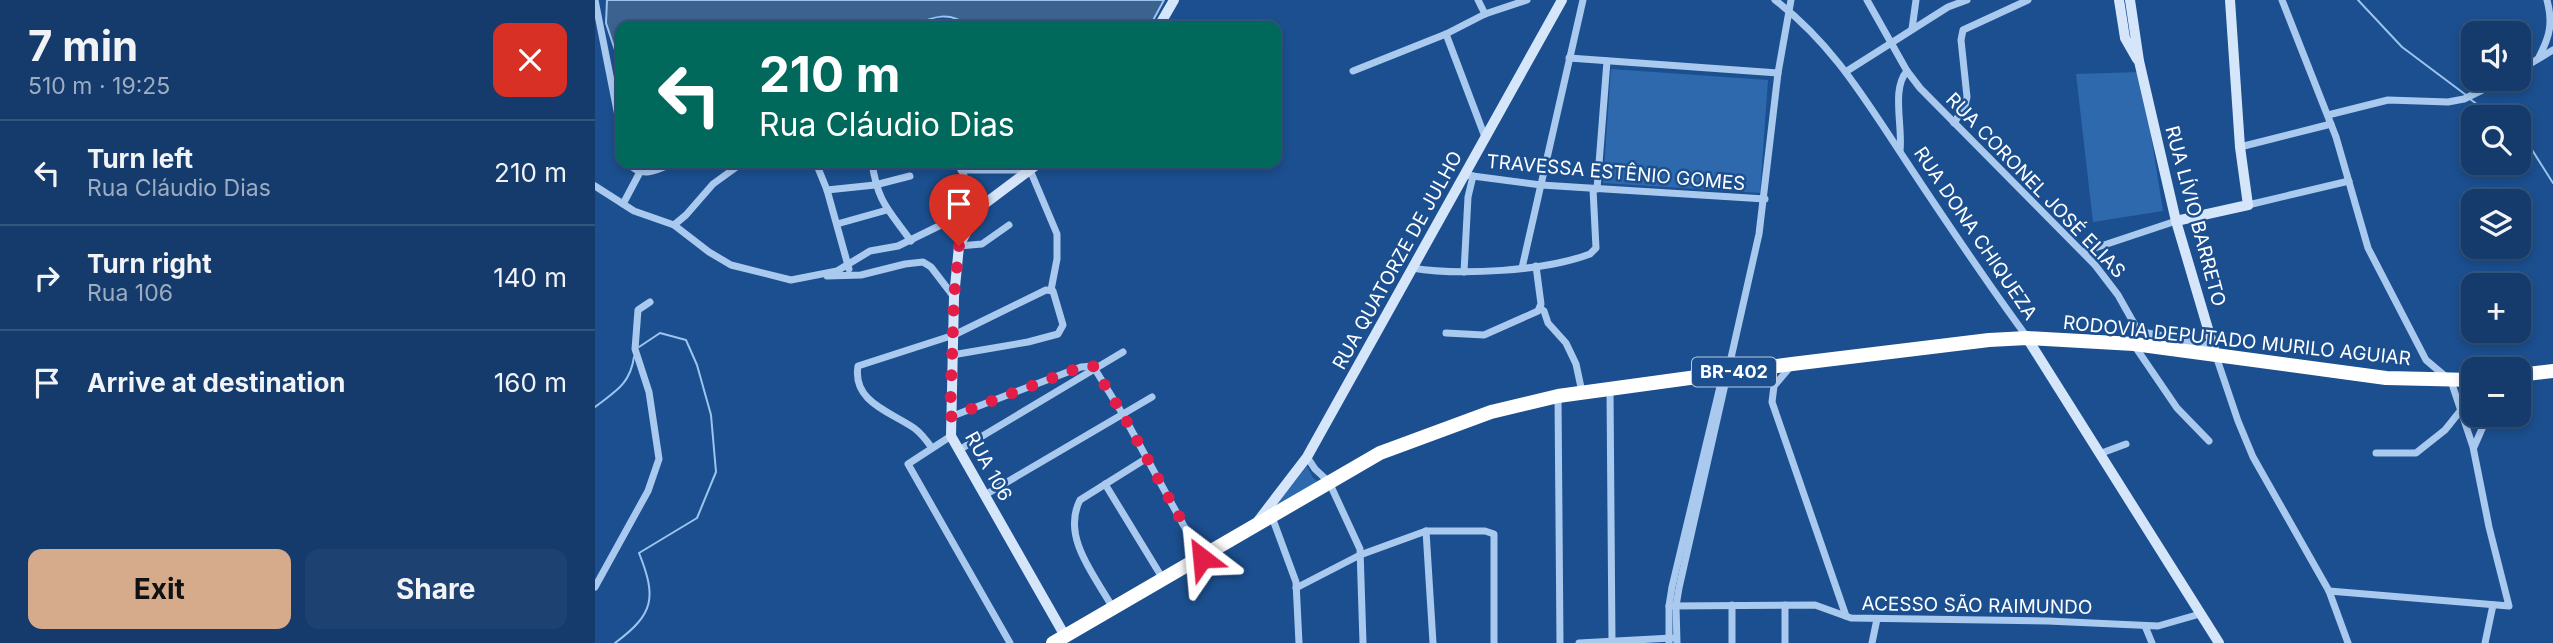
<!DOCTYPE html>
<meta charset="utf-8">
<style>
:root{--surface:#143b6b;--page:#1d4271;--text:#f1f3f6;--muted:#9dadc1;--line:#33557e;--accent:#d6ab8b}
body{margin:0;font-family:Inter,sans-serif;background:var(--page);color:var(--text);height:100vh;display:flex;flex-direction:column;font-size:26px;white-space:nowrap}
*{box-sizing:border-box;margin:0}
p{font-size:23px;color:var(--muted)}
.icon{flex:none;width:38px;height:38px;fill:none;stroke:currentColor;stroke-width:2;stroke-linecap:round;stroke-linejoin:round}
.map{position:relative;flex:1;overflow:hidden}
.panel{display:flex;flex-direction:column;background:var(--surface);width:595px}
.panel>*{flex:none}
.guide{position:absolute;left:21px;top:21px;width:665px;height:147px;border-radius:14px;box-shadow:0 4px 10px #0003,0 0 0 2px var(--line);background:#00695c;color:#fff;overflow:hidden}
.controls{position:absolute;left:1866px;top:21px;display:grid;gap:14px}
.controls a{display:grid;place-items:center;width:70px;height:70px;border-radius:14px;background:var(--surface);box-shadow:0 4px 10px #0003,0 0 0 2px var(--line);font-size:35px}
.pin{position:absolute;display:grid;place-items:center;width:60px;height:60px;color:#fff;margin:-72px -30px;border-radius:50% 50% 50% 0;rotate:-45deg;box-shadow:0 0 7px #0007}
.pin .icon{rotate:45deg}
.me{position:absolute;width:77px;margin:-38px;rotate:331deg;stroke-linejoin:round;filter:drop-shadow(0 0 5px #0008)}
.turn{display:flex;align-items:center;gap:24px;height:147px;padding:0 28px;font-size:32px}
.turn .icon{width:91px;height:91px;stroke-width:2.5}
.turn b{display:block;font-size:49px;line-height:60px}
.round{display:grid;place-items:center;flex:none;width:74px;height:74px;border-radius:14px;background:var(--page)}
.summary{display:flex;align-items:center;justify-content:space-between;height:119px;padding:0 28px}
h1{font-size:42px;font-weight:700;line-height:52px}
.cta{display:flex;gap:14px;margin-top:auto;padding:14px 28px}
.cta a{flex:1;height:80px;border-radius:14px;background:var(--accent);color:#111;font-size:28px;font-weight:700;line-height:80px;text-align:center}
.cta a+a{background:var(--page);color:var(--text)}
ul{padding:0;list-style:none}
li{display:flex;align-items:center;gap:21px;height:105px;padding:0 28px;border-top:2px solid var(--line)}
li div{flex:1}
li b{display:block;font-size:26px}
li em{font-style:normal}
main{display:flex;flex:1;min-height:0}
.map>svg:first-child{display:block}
</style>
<main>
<section class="panel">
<div class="summary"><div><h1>7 min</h1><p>510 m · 19:25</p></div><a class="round" style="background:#d93025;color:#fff"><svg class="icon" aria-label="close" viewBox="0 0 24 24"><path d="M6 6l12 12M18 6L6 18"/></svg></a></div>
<ul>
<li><svg class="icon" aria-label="left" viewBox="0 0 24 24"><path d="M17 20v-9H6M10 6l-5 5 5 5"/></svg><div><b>Turn left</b><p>Rua Cláudio Dias</p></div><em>210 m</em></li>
<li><svg class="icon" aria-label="right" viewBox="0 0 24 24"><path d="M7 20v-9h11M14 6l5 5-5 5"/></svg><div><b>Turn right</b><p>Rua 106</p></div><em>140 m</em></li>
<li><svg class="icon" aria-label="arrive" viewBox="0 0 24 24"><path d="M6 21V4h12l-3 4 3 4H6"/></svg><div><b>Arrive at destination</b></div><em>160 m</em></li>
</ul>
<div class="cta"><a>Exit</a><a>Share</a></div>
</section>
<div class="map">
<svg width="1958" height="643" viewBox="0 0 1958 643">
<rect width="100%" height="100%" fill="#1b4f8f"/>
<g fill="#2e69ad">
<polygon points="1016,69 1173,80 1165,193 1008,183"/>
<polygon points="1546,72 1568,211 1498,222 1481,74"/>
<polygon points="712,466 718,478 724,482 677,510"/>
</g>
<path fill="#3c6290" stroke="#9cc4f0" stroke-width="2" d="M 12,0 L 569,0 L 555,26 L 374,26 C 355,11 338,16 318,26 L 26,26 L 26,68 L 11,23 Z"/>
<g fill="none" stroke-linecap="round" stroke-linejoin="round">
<g stroke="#9cc4f0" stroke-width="2">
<polyline points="1763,0 1807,47 1871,95"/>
<polyline points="1875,99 1899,117"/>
<polyline points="1923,136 1932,142 1958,183"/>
<path d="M 0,407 C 21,391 35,384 39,357"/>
<path d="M 20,643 C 59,614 62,598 44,553 L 102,518 L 121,472 L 116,415 L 102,365 L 91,340 L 65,333 L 44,347"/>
</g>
<g stroke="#a9c9ee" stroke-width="7">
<polyline points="0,0 26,131"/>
<polyline points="883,0 890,14"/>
<path d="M 1180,0 C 1238,44 1271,101 1311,161 C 1350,220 1390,280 1432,337"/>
<polyline points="1272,0 1312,71 1325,88 1500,265 1523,295 1541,327 1548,332 1618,346"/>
<polyline points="1687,0 1741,137 1773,248 1831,360 1856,381 1878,447 1894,527 1914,606 1734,591"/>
<polyline points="333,26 362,26"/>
<polyline points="1317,29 1321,0"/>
<polyline points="851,34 890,137"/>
<path d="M 1944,57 C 1955,36 1958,23 1952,0"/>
<polyline points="974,58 1183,73"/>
<polyline points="758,71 851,34 890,14 932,0"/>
<polyline points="1252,71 1353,7 1372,0"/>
<polyline points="1923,71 1958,50"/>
<polyline points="1733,115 1793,100 1853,102 1869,99 1910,79"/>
<polyline points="1359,123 1370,106 1372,97 1366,40 1368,30 1433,0"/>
<polyline points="1645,147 1736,124"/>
<path d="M 1305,151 C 1308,126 1296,89 1312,71"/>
<path d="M 34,163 C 45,179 63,170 78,163"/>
<polyline points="221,163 232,190 254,269"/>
<path d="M 277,163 C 283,203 293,209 316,241"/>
<polyline points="364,163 376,194 384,208"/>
<polyline points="366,170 435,170 462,234 462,259 456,290"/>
<polyline points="870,175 946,185 1170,199"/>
<polyline points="0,186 39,211 79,225 114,252 136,265 196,280 242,271 275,251 303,246 346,225 379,214"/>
<polyline points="1002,189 1012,61"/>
<polyline points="232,190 280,185 315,176"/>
<polyline points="28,204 45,172"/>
<polyline points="1653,205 1754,181"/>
<polyline points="242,224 292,210"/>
<polyline points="79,225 91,215 118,184 147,163"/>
<polyline points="364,246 387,244 414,225"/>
<polyline points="1488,252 1581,221"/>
<path d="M 817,268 C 865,276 950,271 995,254 L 1001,248 L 998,189"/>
<polyline points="927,268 988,0"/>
<polyline points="869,272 873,197 878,176"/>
<polyline points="232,276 266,275 310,264 328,262 336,267 359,297"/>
<polyline points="945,308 949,311 953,323 971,343 981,364 987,392"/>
<polyline points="851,333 889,335 943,311 946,304 941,266"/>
<polyline points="1539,345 1582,408 1614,441"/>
<polyline points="1621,356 1643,421 1658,457 1734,591 1753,643"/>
<polyline points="1196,366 1179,386 1177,402 1251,616"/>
<polyline points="1015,389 1017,643"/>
<polyline points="963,396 965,643"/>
<polyline points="355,417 486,367 498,366 527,413 606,557"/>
<polyline points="356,436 313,464 415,643"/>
<polyline points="1879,447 1893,415"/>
<path d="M 337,448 C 332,441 326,433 319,428 C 296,412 257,402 263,366 L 359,335 L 451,290 L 458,291 L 468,325 L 463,334 L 433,342 L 357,355"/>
<polyline points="364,450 528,352"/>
<polyline points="1781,453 1821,453 1850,430 1866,410"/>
<polyline points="1504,454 1531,444"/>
<polyline points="712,457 720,469 734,482 765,549 768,643"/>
<polyline points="510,484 568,579"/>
<polyline points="390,495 557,397"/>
<polyline points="677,517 701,582 704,643"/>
<polyline points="831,531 838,643"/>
<polyline points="0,587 53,491 64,459 54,392 40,349 43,310 55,302"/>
<polyline points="701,588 765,555 831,531 890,531 899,534 899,643"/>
<polyline points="1137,605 1137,643"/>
<polyline points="1190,605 1190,643"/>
<polyline points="1074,606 1220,605 1256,618 1453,621 1563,626 1605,614"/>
<path d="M 518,608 C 500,576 466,537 485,500 L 552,458"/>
<polyline points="1550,626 1557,643"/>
<polyline points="984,643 1077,638"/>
<polyline points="1074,643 1074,606 1077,587 1128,374"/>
<polyline points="1082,643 1081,606 1084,588 1164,234 1183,73 1196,0"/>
<polyline points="1277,643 1282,619"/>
<polyline points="1890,643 1898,605"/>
</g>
<g stroke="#d6e6fa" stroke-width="10">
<polyline points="1524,0 1530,38 1542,59"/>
<polyline points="1535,0 1544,61 1581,221 1621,356"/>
<polyline points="564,26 579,0"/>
<polyline points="444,163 384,208 364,246 359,297 356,436 470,636"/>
<polyline points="1581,221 1653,205 1645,147 1635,0"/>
<polyline points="1432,338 1624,643"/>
<polyline points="663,521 712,457 967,0"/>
</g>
<g stroke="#fff" stroke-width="14">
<polyline points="1923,375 1958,371"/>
<polyline points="458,643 785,453 896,412 963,396 1197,364 1394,340 1432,338 1539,344 1791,378 1878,380"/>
</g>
</g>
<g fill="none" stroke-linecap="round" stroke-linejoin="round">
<polyline stroke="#e11d48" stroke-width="12" stroke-dasharray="0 21.6" points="364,246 359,297 355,417 486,367 498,366 527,413 607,558"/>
</g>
<g text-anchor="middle" stroke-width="5" stroke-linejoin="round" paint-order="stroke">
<rect fill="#1b4f8f" stroke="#bbcadd" stroke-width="2" x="1097" y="357.5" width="84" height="29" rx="5"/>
<g font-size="18" font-weight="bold" fill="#fff">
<text x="1139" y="378">BR-402</text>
</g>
<g font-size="19" fill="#fff" stroke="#1b4f8f">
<text transform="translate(1021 172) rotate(5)" y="7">TRAVESSA ESTÊNIO GOMES</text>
<text transform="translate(1441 185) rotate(46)" y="7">RUA CORONEL JOSÉ ELIAS</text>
<text transform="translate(1601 216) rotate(75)" y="7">RUA LÍVIO BARRETO</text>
<text transform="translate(1381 233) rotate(56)" y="7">RUA DONA CHIQUEZA</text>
<text transform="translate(802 260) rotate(-61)" y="7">RUA QUATORZE DE JULHO</text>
<text transform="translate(1642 340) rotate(6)" y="7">RODOVIA DEPUTADO MURILO AGUIAR</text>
<text transform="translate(394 466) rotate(61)" y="7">RUA 106</text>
<text transform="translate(1382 605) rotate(1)" y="7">ACESSO SÃO RAIMUNDO</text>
</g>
</g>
</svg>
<div class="controls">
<a><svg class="icon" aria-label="sound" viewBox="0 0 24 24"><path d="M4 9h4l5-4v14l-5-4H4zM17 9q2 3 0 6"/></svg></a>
<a><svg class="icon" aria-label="search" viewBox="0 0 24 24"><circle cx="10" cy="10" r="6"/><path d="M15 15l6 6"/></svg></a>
<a><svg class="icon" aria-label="layers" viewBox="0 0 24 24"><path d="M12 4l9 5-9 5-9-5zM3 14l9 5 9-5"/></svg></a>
<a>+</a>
<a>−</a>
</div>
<div class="pin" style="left:364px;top:246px;background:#d93025"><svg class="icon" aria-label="arrive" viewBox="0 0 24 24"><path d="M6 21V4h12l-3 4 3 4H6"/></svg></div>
<svg class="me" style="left:607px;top:558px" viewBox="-20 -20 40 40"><path d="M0-17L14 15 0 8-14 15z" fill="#e11d48" stroke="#fff" stroke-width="4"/></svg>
<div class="guide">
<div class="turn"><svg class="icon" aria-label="left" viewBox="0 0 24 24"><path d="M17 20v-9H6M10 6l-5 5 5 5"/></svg><div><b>210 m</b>Rua Cláudio Dias</div></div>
</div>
</div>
</main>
